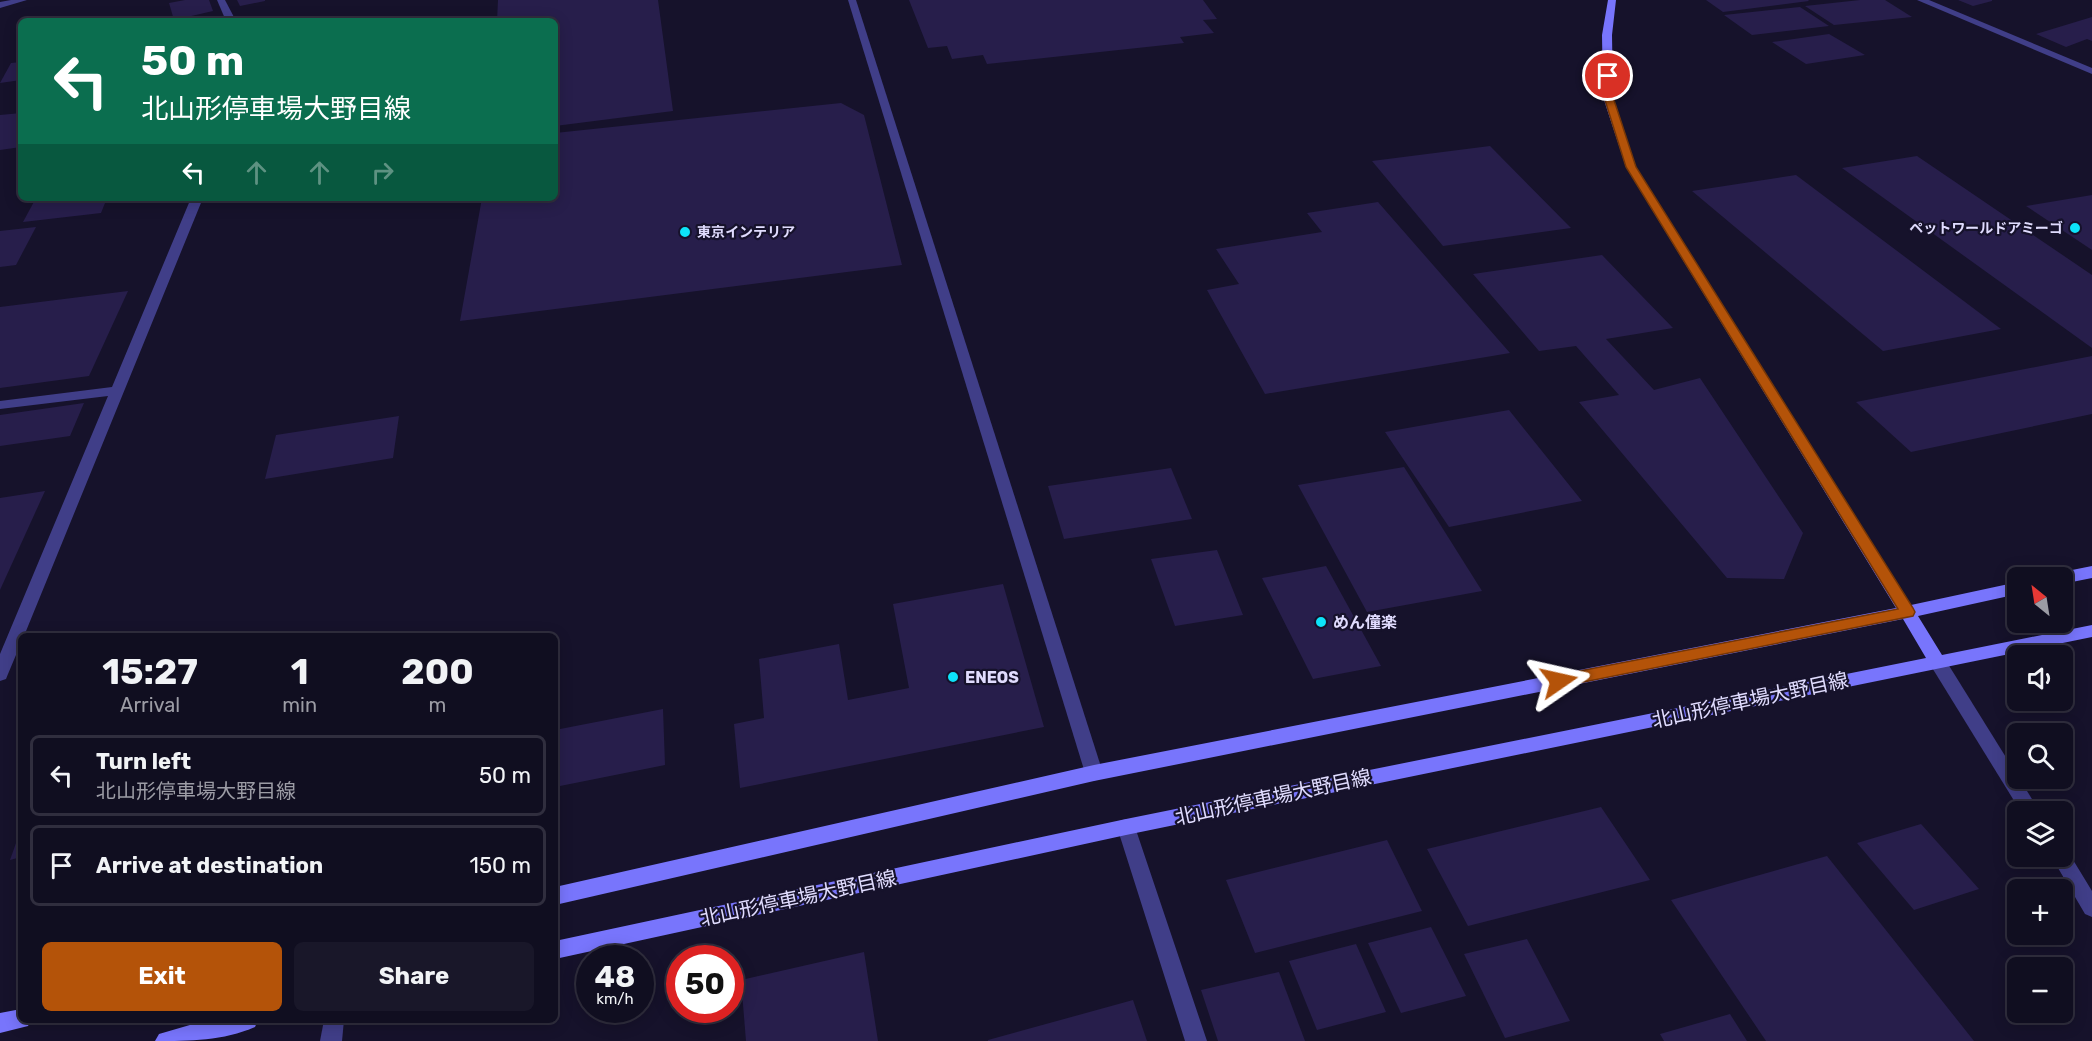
<!DOCTYPE html>
<meta charset="utf-8">
<style>
:root{--surface:#100e20;--page:#191729;--text:#f1f3f6;--muted:#9c9ca5;--line:#302e3e;--accent:#b45309}
body{margin:0;font-family:Rubik,"Noto Sans JP",sans-serif;background:var(--page);color:var(--text);height:100vh;display:flex;flex-direction:column;font-size:22px;white-space:nowrap}
*{box-sizing:border-box;margin:0}
p{font-size:20px;color:var(--muted)}
.icon{flex:none;width:33px;height:33px;fill:none;stroke:currentColor;stroke-width:2;stroke-linecap:round;stroke-linejoin:round}
.map{position:relative;flex:1;overflow:hidden}
.sheet{position:absolute;left:18px;top:633px;width:540px;height:390px;display:flex;flex-direction:column;background:var(--surface);border-radius:9px;box-shadow:0 3px 15px #0003,0 0 0 2px var(--line)}
.sheet>*{flex:none}
.hud{position:absolute;left:18px;top:18px;width:540px;height:183px;border-radius:9px;box-shadow:0 3px 15px #0003,0 0 0 2px var(--line);background:#0b6e4f;color:#fff;overflow:hidden}
.needle{width:39px;rotate:330deg}
.controls{position:absolute;left:2007px;top:567px;display:grid;gap:12px}
.controls a{display:grid;place-items:center;width:66px;height:66px;border-radius:9px;background:var(--surface);box-shadow:0 3px 15px #0003,0 0 0 2px var(--line);font-size:30px}
.speed{position:absolute;left:576px;top:945px;display:flex;gap:12px;font-size:30px;font-weight:700;text-align:center}
.speed>*{display:grid;place-content:center;width:78px;height:78px;border-radius:50%;background:var(--surface);box-shadow:0 3px 15px #0003,0 0 0 2px var(--line);line-height:1}
.speed small{font-size:15px;font-weight:400}
.speed .limit{border:9px solid #d22;background:#fff;color:#111}
.pin{position:absolute;display:grid;place-items:center;width:51px;height:51px;color:#fff;margin:-26px;border:3px solid #fff;border-radius:50%;box-shadow:0 2px 6px #0007}
.me{position:absolute;width:66px;margin:-33px;rotate:79deg;stroke-linejoin:round;filter:drop-shadow(0 0 4px #0008)}
.turn{display:flex;align-items:center;gap:21px;height:126px;padding:0 24px;font-size:27px}
.turn .icon{width:78px;height:78px;stroke-width:2.5}
.turn b{display:block;font-size:42px;line-height:51px}
.lanes{display:flex;align-items:center;height:57px;padding:0 24px;background:#0003;justify-content:center;gap:30px;direction:ltr}
.lanes .off{opacity:.35}
.eta{display:flex;justify-content:space-evenly;align-items:center;height:102px;text-align:center}
.eta b{font-size:36px;font-weight:700;line-height:42px}
.cta{display:flex;gap:12px;margin-top:auto;padding:12px 24px}
.cta a{flex:1;height:69px;border-radius:9px;background:var(--accent);color:#fff;font-size:24px;font-weight:700;line-height:69px;text-align:center}
.cta a+a{background:var(--page);color:var(--text)}
ul{padding:0;list-style:none}
li{display:flex;align-items:center;gap:18px;height:81px;margin:0 12px 9px;padding:0 12px;border:3px solid var(--line);border-radius:9px}
li div{flex:1}
li b{display:block;font-size:22px}
li em{font-style:normal}
.map>svg:first-child{display:block}
</style>
<div class="map">
<svg width="2092" height="1041" viewBox="0 0 2092 1041">
<rect width="100%" height="100%" fill="#16122b"/>
<g fill="#271e4b">
<polygon points="185,0 209,0 213,11 174,20 169,3"/>
<polygon points="237,0 265,0 265,1 240,6"/>
<polygon points="498,0 658,0 673,111 555,126 555,21 497,21"/>
<polygon points="909,0 1203,0 1217,19 1203,20 1214,33 1180,37 1184,43 987,64 983,55 952,59 947,46 928,48"/>
<polygon points="1706,0 1808,0 1809,1 1723,12"/>
<polygon points="1860,0 1885,0 1912,17 1834,25 1805,6"/>
<polygon points="1958,0 1992,0 1992,1 1973,6"/>
<polygon points="1800,7 1829,26 1752,35 1724,15"/>
<polygon points="2092,17 2092,41 2087,39 2066,47 2036,34"/>
<polygon points="1829,34 1865,55 1806,64 1772,42"/>
<polygon points="21,62 21,80 0,83 11,63"/>
<polygon points="841,103 864,115 902,265 460,321 482,198 555,198 555,133"/>
<polygon points="21,113 21,147 0,150 0,115"/>
<polygon points="1490,146 1571,228 1443,246 1372,161"/>
<polygon points="1917,156 2092,275 2092,348 1842,168"/>
<polygon points="1796,175 2001,329 1883,351 1692,191"/>
<polygon points="2092,195 2092,250 2026,206"/>
<polygon points="36,198 107,198 101,213 23,222"/>
<polygon points="1378,202 1510,353 1265,394 1207,290 1239,284 1216,249 1322,232 1307,213"/>
<polygon points="36,227 16,265 0,267 0,231"/>
<polygon points="1602,255 1673,328 1606,339 1654,390 1700,378 1803,533 1784,579 1727,578 1579,402 1619,395 1576,346 1539,351 1473,274"/>
<polygon points="128,291 89,376 0,388 0,307"/>
<polygon points="2092,356 2092,414 1911,452 1856,402"/>
<polygon points="84,403 70,436 0,446 0,415"/>
<polygon points="1509,410 1582,501 1449,527 1385,432"/>
<polygon points="399,416 393,458 265,479 276,435"/>
<polygon points="1404,467 1482,591 1367,612 1298,485"/>
<polygon points="1171,468 1192,519 1064,539 1048,486"/>
<polygon points="45,491 0,590 0,498"/>
<polygon points="1217,550 1243,615 1175,626 1151,559"/>
<polygon points="1326,566 1381,666 1313,679 1262,578"/>
<polygon points="1003,584 1044,727 740,788 734,724 764,718 759,659 839,644 848,700 909,688 893,604"/>
<polygon points="663,709 665,765 555,787 555,730"/>
<polygon points="1601,807 1650,880 1468,926 1427,849"/>
<polygon points="1921,824 1979,889 1914,910 1857,843"/>
<polygon points="21,829 21,857 10,860"/>
<polygon points="1387,840 1422,911 1255,953 1226,880"/>
<polygon points="1827,856 1974,1041 1766,1041 1671,900"/>
<polygon points="1431,927 1466,996 1401,1013 1368,943"/>
<polygon points="1527,939 1570,1021 1505,1038 1464,954"/>
<polygon points="1356,944 1386,1012 1317,1030 1289,961"/>
<polygon points="864,952 878,1041 746,1041 741,980"/>
<polygon points="1279,972 1305,1041 1218,1041 1201,990"/>
<polygon points="1133,1000 1147,1041 988,1041 988,1040"/>
<polygon points="1730,1014 1747,1041 1664,1041 1660,1034"/>
</g>
<g fill="none" stroke-linecap="round" stroke-linejoin="round">
<g fill="#403e88" fill-rule="evenodd">
<polygon points="11,0 27,0 0,8 0,2"/>
<polygon points="217,0 225,0 236,21 226,21"/>
<polygon points="191,198 203,198 24,636 21,636 21,643 8,674 6,679 0,681 0,654 108,396 0,409 0,401 112,387"/>
<polygon points="1126,819 1133,821 1135,827 1207,1041 1185,1041 1117,827 1119,821"/>
<polygon points="324,1020 344,1020 342,1041 320,1041"/>
</g>
<g fill="#403e88" fill-rule="evenodd">
<polygon points="848,0 856,0 1103,773 1100,778 1094,781 1088,778 1085,773"/>
<polygon points="1917,0 1929,0 2092,68 2092,74"/>
</g>
<g fill="#403e88" fill-rule="evenodd">
<polygon points="1937,654 1943,656 2040,812 2021,812 1931,666 1929,661 1931,656"/>
<polygon points="2062,848 2067,850 2092,891 2092,917 2085,914 2051,856 2062,856"/>
</g>
<g fill="#7875fc" fill-rule="evenodd">
<polygon points="1608,0 1616,0 1612,35 1613,97 1636,167 1911,605 2018,582 2018,594 1918,616 1942,655 2092,625 2092,637 1126,835 555,959 555,941 1126,819 1926,658 1903,619 1094,781 555,905 555,887 1094,765 1896,608 1626,167 1603,97 1602,35"/>
<polygon points="2092,566 2092,578 2062,584 2062,578 2054,578 2062,572"/>
<polygon points="21,1009 21,1020 31,1020 28,1026 0,1033 0,1013"/>
<path d="M 207,1020 L 258,1020 L 255,1027 C 223,1041 190,1041 155,1041 L 159,1034 Z"/>
</g>
</g>
<polygon fill="#b45309" stroke="#753606" stroke-width="1.5" points="1608,73 1612,76 1613,97 1636,167 1913,608 1915,612 1913,616 1559,687 1554,685 1551,681 1554,677 1559,675 1898,609 1626,167 1604,97 1603,76"/>
<g fill="#0de3f9" stroke="#16122b" stroke-width="2">
<circle cx="2075" cy="228" r="6"/>
<circle cx="685" cy="232" r="6"/>
<circle cx="1321" cy="622" r="6"/>
<circle cx="953" cy="677" r="6"/>
</g>
<g text-anchor="middle" stroke-width="4.5" stroke-linejoin="round" paint-order="stroke">
<g font-size="14" font-weight="bold" fill="#e0dcfe" stroke="#16122b" text-anchor="end">
<text x="2063" y="233">ペットワールドアミーゴ</text>
<text x="697" y="237" text-anchor="start">東京インテリア</text>
</g>
<g font-size="16" font-weight="bold" fill="#e0dcfe" stroke="#16122b" text-anchor="start">
<text x="1333" y="628">めん僮楽</text>
<text x="965" y="683">ENEOS</text>
</g>
<g font-size="20" fill="#e0dcfe" stroke="#16122b">
<text transform="translate(1750 700) rotate(-12)" y="7">北山形停車場大野目線</text>
<text transform="translate(1273 797) rotate(-12)" y="7">北山形停車場大野目線</text>
<text transform="translate(798 898) rotate(-12)" y="7">北山形停車場大野目線</text>
</g>
</g>
</svg>
<div class="controls">
<a><svg class="needle" viewBox="-14 -14 28 28"><path d="M0-13l5 13h-10z" fill="#e53935"/><path d="M0 13l5-13h-10z" fill="#9c9ca5"/></svg></a>
<a><svg class="icon" aria-label="sound" viewBox="0 0 24 24"><path d="M4 9h4l5-4v14l-5-4H4zM17 9q2 3 0 6"/></svg></a>
<a><svg class="icon" aria-label="search" viewBox="0 0 24 24"><circle cx="10" cy="10" r="6"/><path d="M15 15l6 6"/></svg></a>
<a><svg class="icon" aria-label="layers" viewBox="0 0 24 24"><path d="M12 4l9 5-9 5-9-5zM3 14l9 5 9-5"/></svg></a>
<a>+</a>
<a>−</a>
</div>
<div class="speed"><div>48<small>km/h</small></div><div class="limit">50</div></div>
<div class="pin" style="left:1608px;top:76px;background:#d93025"><svg class="icon" aria-label="arrive" viewBox="0 0 24 24"><path d="M6 21V4h12l-3 4 3 4H6"/></svg></div>
<svg class="me" style="left:1559px;top:681px" viewBox="-20 -20 40 40"><path d="M0-17L14 15 0 8-14 15z" fill="#b45309" stroke="#fff" stroke-width="4"/></svg>
<div class="hud">
<div class="turn"><svg class="icon" aria-label="left" viewBox="0 0 24 24"><path d="M17 20v-9H6M10 6l-5 5 5 5"/></svg><div><b>50 m</b>北山形停車場大野目線</div></div>
<div class="lanes"><svg class="icon" aria-label="left" viewBox="0 0 24 24"><path d="M17 20v-9H6M10 6l-5 5 5 5"/></svg><svg class="icon off" aria-label="ahead" viewBox="0 0 24 24"><path d="M12 20V5M6 11l6-6 6 6"/></svg><svg class="icon off" aria-label="ahead" viewBox="0 0 24 24"><path d="M12 20V5M6 11l6-6 6 6"/></svg><svg class="icon off" aria-label="right" viewBox="0 0 24 24"><path d="M7 20v-9h11M14 6l5 5-5 5"/></svg></div>
</div>
<section class="sheet">
<div class="eta">
<div><b>15:27</b><p>Arrival</p></div>
<div><b>1</b><p>min</p></div>
<div><b>200</b><p>m</p></div>
</div>
<ul>
<li><svg class="icon" aria-label="left" viewBox="0 0 24 24"><path d="M17 20v-9H6M10 6l-5 5 5 5"/></svg><div><b>Turn left</b><p>北山形停車場大野目線</p></div><em>50 m</em></li>
<li><svg class="icon" aria-label="arrive" viewBox="0 0 24 24"><path d="M6 21V4h12l-3 4 3 4H6"/></svg><div><b>Arrive at destination</b></div><em>150 m</em></li>
</ul>
<div class="cta"><a>Exit</a><a>Share</a></div>
</section>
</div>
